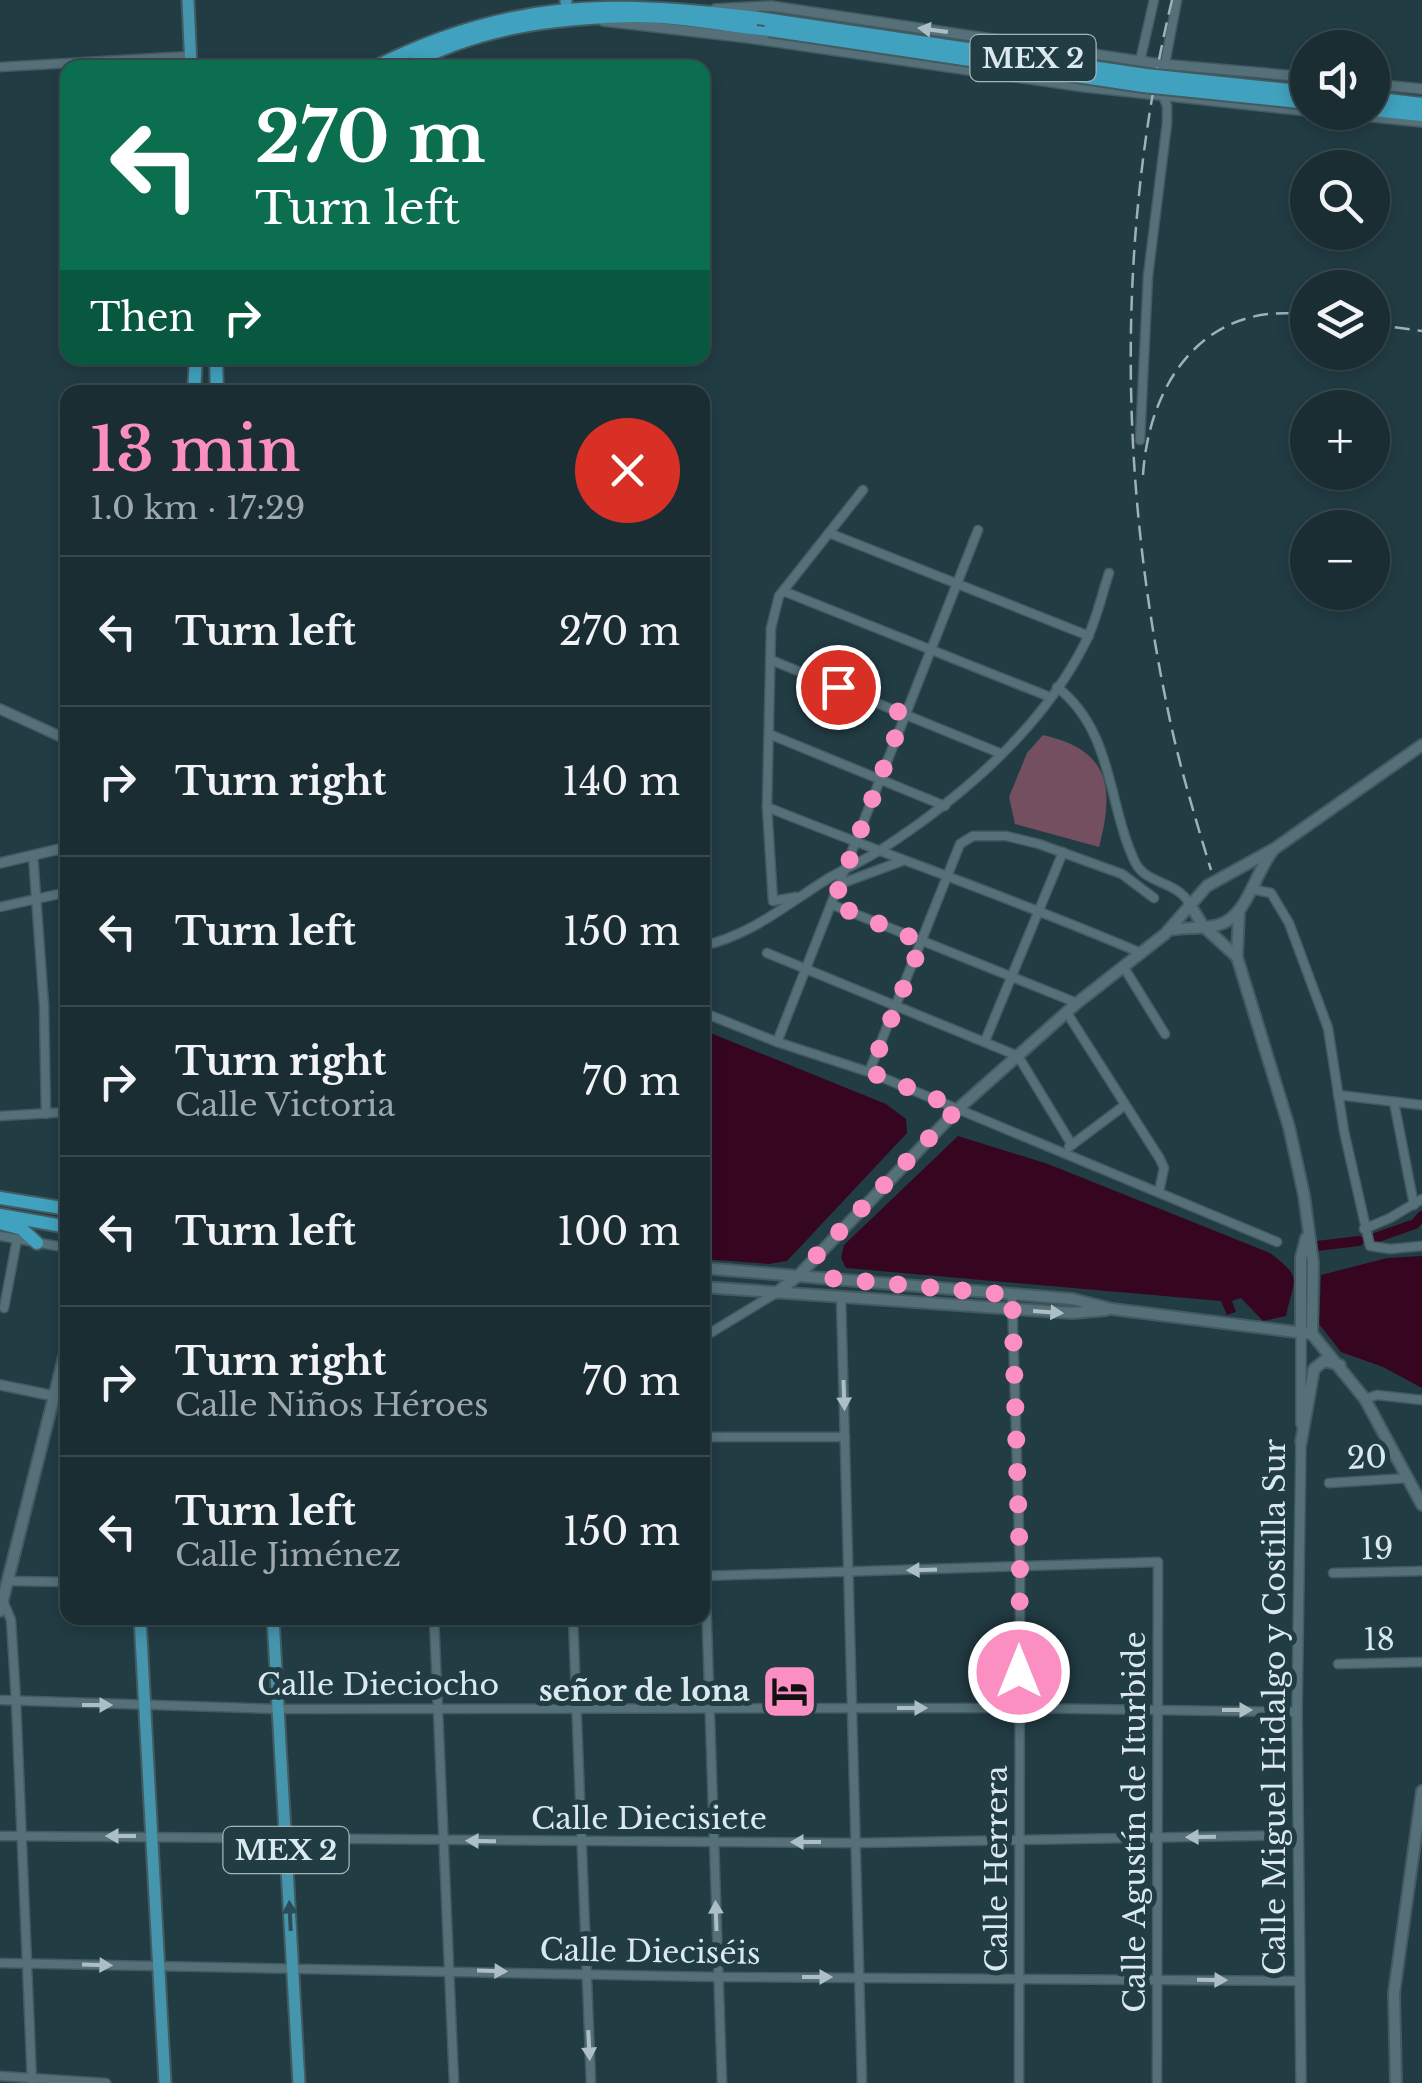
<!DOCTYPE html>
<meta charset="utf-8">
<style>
:root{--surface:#1a2d33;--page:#23353b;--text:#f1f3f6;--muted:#9fa8ac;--line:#38494e;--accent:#fc8fc2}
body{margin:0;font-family:"Libre Baskerville",serif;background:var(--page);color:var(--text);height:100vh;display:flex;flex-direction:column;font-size:38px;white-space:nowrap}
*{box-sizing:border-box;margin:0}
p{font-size:32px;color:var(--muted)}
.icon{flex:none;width:55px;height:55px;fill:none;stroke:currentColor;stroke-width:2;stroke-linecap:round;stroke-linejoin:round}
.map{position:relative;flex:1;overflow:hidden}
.details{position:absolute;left:60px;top:385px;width:650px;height:1240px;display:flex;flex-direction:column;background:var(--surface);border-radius:20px;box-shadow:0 5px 15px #0003,0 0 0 2px var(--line)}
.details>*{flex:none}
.top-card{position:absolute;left:60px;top:60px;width:650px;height:305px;border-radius:20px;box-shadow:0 5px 15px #0003,0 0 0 2px var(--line);background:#0b6e4f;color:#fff;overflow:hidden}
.controls{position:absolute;left:1290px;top:30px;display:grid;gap:20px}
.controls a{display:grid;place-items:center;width:100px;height:100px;border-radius:50%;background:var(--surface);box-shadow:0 5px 15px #0003,0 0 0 2px var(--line);font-size:50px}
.pin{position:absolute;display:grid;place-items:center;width:85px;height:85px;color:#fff;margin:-42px;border:5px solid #fff;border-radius:50%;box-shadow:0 2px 10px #0007}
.me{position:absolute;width:110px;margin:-55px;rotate:0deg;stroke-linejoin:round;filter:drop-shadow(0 0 8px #0008)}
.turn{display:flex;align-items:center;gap:35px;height:210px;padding:0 30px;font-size:45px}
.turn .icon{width:130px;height:130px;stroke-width:2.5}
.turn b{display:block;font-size:70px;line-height:85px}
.then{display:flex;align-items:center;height:95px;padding:0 30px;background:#0003;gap:20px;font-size:38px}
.round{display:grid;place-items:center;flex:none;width:105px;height:105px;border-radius:52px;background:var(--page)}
.overview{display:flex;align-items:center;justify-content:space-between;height:170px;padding:0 30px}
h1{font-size:60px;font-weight:600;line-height:75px;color:var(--accent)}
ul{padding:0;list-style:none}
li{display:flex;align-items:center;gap:30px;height:150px;padding:0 30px;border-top:2px solid var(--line)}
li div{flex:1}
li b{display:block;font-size:38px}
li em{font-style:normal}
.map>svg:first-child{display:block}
</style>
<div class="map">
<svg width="1422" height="2083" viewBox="0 0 1422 2083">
<rect width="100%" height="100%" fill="#223c44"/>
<path fill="#734f5f" d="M 1043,735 C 1109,750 1115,786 1099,847 L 1015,824 L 1009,797 L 1027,753 Z"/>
<g fill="#360621">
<polygon points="703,1030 886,1104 906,1119 907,1133 787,1261 769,1264 703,1259"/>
<path d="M 958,1136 L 1048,1164 L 1270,1253 C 1304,1279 1294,1277 1286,1316 L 1263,1321 L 1241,1298 L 1232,1301 L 1236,1312 L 1227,1315 L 1221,1301 L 846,1268 L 841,1258 L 844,1245 Z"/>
<polygon points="1422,1256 1422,1388 1383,1367 1341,1352 1319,1324 1321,1275 1387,1258"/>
</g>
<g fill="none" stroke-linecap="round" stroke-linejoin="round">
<g stroke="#360621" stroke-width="10">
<polyline points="1375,1238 1415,1224 1422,1216"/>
<polyline points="1317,1246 1359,1241"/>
</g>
<defs>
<g id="minor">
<polyline points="1140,61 1154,0"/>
<polyline points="0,67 190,56"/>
<polyline points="1164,69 1177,0"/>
<polyline points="1140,440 1148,276 1167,123 1167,106 1162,93"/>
<polyline points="829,533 1089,636"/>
<polyline points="783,591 1050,697"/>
<polyline points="771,660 1002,754"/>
<path d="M 1057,687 C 1114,732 1107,803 1135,862 C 1145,884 1177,881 1189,903"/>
<polyline points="769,734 945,806"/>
<path d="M 767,807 C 891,857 1018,900 1141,953"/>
<polyline points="33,855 44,1006 46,1114"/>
<polyline points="840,884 902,861"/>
<polyline points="1251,889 1271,893 1289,923 1328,1028 1344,1131 1370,1246 1390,1249 1422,1246"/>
<polyline points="796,897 773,901 767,807 771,628 779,596 863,490"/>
<polyline points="833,905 1077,1003"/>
<polyline points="0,907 68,892"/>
<path d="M 702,946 C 752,935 787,904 829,878 C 846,868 865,860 882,849 C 962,797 1040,731 1084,645 C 1096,623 1101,597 1109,573"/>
<polyline points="767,953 1018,1056 1072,1145"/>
<polyline points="1123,966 1165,1034"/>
<polyline points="702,1012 777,1042 869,1072 1277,1242"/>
<polyline points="1067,1013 1160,1159 1164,1168 1159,1191"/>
<polyline points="985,1041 1063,852"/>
<polyline points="777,1042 978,530"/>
<polyline points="869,1072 960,844 973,836 1006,836 1039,844 1122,874 1154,898"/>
<polyline points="1338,1095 1422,1105"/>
<polyline points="1394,1102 1414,1205"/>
<polyline points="0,1116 68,1112"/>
<polyline points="1069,1147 1125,1105"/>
<polyline points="1364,1229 1390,1218 1422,1199"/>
<polyline points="0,1236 68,1248"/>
<polyline points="1012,1295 1020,1566 1019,2083"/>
<polyline points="841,1298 862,2083"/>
<polyline points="4,1308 17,1239"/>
<polyline points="702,1338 776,1293"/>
<polyline points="1365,1399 1377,1395 1422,1400"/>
<polyline points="702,1437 845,1437"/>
<polyline points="702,1474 722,2083"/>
<polyline points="1329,1483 1408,1478"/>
<polyline points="1333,1573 1422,1571"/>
<polyline points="702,1576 1158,1562 1157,2083"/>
<polyline points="10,1581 68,1582"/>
<polyline points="3,1601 11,1620 16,1701 32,2083"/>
<polyline points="434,1618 454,2083"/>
<polyline points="573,1618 591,2083"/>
<polyline points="1338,1664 1422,1662"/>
<polyline points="0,1700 278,1709 1019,1708 1297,1712"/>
<polyline points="0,1836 856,1843 1298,1835"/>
<polyline points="0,1963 719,1977 1299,1981"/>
<polyline points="0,2076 106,2083"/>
</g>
<g id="tertiary">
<polyline points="715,9 771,6 1160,64 1308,77"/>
<polyline points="603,21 749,38 1085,87 1308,111"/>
<polyline points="1372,84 1422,89"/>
<polyline points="1325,112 1422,122"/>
<polyline points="0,709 68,740"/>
<polyline points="0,863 68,847"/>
<polyline points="1301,1332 1301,1424"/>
<polyline points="0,1385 54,1396"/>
<polyline points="1301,1439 1297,1712 1301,2083"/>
</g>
<g id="secondary">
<polyline points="1189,903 1203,926 1236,956"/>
<polyline points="1239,911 1237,957 1289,1127 1304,1195 1313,1263 1312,1334"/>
<path d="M 1170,930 C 1186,927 1203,929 1218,925 C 1248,917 1254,873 1274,849 L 1422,745"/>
<polyline points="702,1268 1072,1299 1112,1309 1312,1334 1365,1399 1422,1505"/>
<polyline points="702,1287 1072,1313 1106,1310"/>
<polyline points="776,1293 799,1275 959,1108 1077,1003 1165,934 1207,886 1274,849"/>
<polyline points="1301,1332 1301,1258 1306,1238"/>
<polyline points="1301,1442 1314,1369 1324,1361 1340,1365"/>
<polyline points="0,1611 68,1341"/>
<polyline points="1396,2083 1394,1993 1422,1791"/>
</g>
<g id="primary">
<polyline points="188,0 191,68"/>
<polyline points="566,0 566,2"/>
<polyline points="140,1618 165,2083"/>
<polyline points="273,1618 299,2083"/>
</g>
<g id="trunk">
<path d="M 373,68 C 507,0 609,0 758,18"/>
<path d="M 403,68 C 477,27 556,17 639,16 C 682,16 726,26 769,30"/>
<polyline points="1372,98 1422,104"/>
<polyline points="1372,110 1422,115"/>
<polyline points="216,358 217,392"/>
<polyline points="194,392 196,358"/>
<polyline points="0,1198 68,1209"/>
<polyline points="0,1215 68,1227"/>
<polyline points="0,1223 22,1229 37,1243"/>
</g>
</defs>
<use href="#minor" stroke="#445a61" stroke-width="11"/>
<use href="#tertiary" stroke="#445a61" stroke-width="12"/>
<use href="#secondary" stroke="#445a61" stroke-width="14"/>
<use href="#primary" stroke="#445a61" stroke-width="15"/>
<use href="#trunk" stroke="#445a61" stroke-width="16"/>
<use href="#minor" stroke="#557079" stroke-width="8"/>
<use href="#tertiary" stroke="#557079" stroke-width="9"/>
<use href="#secondary" stroke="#557079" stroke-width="10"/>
<use href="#primary" stroke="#4595ad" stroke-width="11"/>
<use href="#trunk" stroke="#40a2be" stroke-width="12"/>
<g stroke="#9eb1b7" stroke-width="2.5" stroke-dasharray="15 8" stroke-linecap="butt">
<path d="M 1172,0 C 1117,229 1119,472 1166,701 C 1177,758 1194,814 1211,870"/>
<polyline points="1372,324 1422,331"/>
<path d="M 1143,475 C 1149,381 1206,300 1308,315"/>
</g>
<defs>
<g id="trunk-bridge">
<polyline points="758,18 1146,75 1308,92"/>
<polyline points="769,30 1143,86 1308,103"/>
</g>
</defs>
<use href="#trunk-bridge" stroke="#445a61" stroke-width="16" stroke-linecap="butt"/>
<use href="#trunk-bridge" stroke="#40a2be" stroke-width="12"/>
</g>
<defs><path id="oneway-solid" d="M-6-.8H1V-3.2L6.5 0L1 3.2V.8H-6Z" transform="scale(2.5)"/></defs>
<g fill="#abbfc5">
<use href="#oneway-solid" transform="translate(933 30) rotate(-172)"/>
<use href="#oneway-solid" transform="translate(1048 1312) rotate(4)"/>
<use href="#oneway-solid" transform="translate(844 1395) rotate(88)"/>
<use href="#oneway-solid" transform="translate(922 1570) rotate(178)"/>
<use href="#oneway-solid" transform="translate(97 1705)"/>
<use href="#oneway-solid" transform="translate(912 1708)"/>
<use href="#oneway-solid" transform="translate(1237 1710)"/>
<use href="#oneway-solid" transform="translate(121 1836) rotate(180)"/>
<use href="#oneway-solid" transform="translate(1201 1837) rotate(179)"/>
<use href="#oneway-solid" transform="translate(481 1841) rotate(-179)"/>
<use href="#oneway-solid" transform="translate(806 1842) rotate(-180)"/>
<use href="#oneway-solid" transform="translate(716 1916) rotate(-92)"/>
<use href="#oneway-solid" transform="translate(97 1965) rotate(2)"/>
<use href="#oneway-solid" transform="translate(492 1971) rotate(2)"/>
<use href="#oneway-solid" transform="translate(817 1977)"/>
<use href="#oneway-solid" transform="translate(1212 1980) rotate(1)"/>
<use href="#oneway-solid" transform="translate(589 2045) rotate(87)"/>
</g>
<use fill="#294e59" href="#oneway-solid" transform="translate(290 1916) rotate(-93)"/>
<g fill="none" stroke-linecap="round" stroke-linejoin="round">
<polyline stroke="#fc8fc2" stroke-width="18" stroke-dasharray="0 32.4" points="838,687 904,714 833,904 922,942 870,1072 958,1108 816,1256 820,1270 828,1278 1012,1295 1020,1566 1019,1672"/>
</g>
<defs>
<symbol id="hotel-square" viewBox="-11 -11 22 22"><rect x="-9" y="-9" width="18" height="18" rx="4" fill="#fc8fc2" stroke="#223c44"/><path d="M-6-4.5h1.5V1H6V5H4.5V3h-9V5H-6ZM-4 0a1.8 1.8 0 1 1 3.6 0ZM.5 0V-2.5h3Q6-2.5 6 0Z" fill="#111"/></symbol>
</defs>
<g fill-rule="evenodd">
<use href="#hotel-square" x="758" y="1660" width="63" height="63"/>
</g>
<g text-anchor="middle" stroke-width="10" stroke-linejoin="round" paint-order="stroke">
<g fill="#223c44" stroke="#a3b5bb" stroke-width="2.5">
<rect x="970.5" y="35" width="125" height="46" rx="8"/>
<rect x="223.5" y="1827" width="125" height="46" rx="8"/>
</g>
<g font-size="28" font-weight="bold" fill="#dae9ee">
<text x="1033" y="68">MEX 2</text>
<text x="286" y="1860">MEX 2</text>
</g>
<g font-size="30" fill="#dae9ee" stroke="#223c44">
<text transform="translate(1367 1458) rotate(-3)" y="10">20</text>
<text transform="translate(1377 1549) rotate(-1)" y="10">19</text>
<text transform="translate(1379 1640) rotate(-1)" y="10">18</text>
<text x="378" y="1695">Calle Dieciocho</text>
<text transform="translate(1275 1707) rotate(-90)" y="10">Calle Miguel Hidalgo y Costilla Sur</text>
<text x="649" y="1829">Calle Diecisiete</text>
<text transform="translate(1135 1822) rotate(-90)" y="10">Calle Agustín de Iturbide</text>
<text transform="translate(997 1869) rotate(-90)" y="10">Calle Herrera</text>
<text transform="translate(650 1952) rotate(1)" y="10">Calle Dieciséis</text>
</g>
<g font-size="30" font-weight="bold" fill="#dae9ee" stroke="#223c44" text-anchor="end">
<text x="750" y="1701">señor de lona</text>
</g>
</g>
</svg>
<div class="controls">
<a><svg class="icon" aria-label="sound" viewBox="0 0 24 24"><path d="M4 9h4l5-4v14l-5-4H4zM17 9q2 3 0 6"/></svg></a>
<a><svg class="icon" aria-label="search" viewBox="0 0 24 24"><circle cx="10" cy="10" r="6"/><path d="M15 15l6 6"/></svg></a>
<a><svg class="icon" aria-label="layers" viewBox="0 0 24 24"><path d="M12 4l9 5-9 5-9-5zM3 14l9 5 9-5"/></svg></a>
<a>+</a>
<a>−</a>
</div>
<div class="pin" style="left:838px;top:687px;background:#d93025"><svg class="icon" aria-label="arrive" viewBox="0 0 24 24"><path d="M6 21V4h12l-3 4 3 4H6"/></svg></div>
<svg class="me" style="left:1019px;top:1672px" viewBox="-20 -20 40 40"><circle r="17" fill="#fc8fc2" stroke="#fff" stroke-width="3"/><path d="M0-11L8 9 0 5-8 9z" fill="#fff"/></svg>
<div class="top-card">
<div class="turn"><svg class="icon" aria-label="left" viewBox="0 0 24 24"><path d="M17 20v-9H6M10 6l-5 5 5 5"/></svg><div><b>270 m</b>Turn left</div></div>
<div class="then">Then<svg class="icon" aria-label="right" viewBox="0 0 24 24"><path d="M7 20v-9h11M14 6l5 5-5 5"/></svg></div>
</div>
<section class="details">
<div class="overview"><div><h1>13 min</h1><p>1.0 km · 17:29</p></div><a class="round" style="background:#d93025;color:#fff"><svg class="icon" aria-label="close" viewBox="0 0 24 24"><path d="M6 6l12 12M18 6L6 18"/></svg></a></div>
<ul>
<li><svg class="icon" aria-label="left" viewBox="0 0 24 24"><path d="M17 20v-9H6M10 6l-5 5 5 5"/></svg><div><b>Turn left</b></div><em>270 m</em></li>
<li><svg class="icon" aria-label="right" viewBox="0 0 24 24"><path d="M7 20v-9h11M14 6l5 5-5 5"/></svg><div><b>Turn right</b></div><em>140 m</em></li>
<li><svg class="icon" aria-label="left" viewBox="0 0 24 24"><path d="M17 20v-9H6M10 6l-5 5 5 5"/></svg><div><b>Turn left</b></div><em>150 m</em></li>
<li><svg class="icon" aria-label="right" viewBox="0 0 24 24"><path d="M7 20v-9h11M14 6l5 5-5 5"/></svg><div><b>Turn right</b><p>Calle Victoria</p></div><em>70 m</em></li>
<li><svg class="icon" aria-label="left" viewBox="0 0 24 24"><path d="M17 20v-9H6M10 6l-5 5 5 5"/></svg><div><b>Turn left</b></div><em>100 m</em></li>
<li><svg class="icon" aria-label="right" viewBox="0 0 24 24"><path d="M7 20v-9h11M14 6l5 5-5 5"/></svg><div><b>Turn right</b><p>Calle Niños Héroes</p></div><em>70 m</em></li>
<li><svg class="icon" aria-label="left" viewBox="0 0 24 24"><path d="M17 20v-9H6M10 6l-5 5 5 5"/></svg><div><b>Turn left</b><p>Calle Jiménez</p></div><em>150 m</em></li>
</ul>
</section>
</div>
